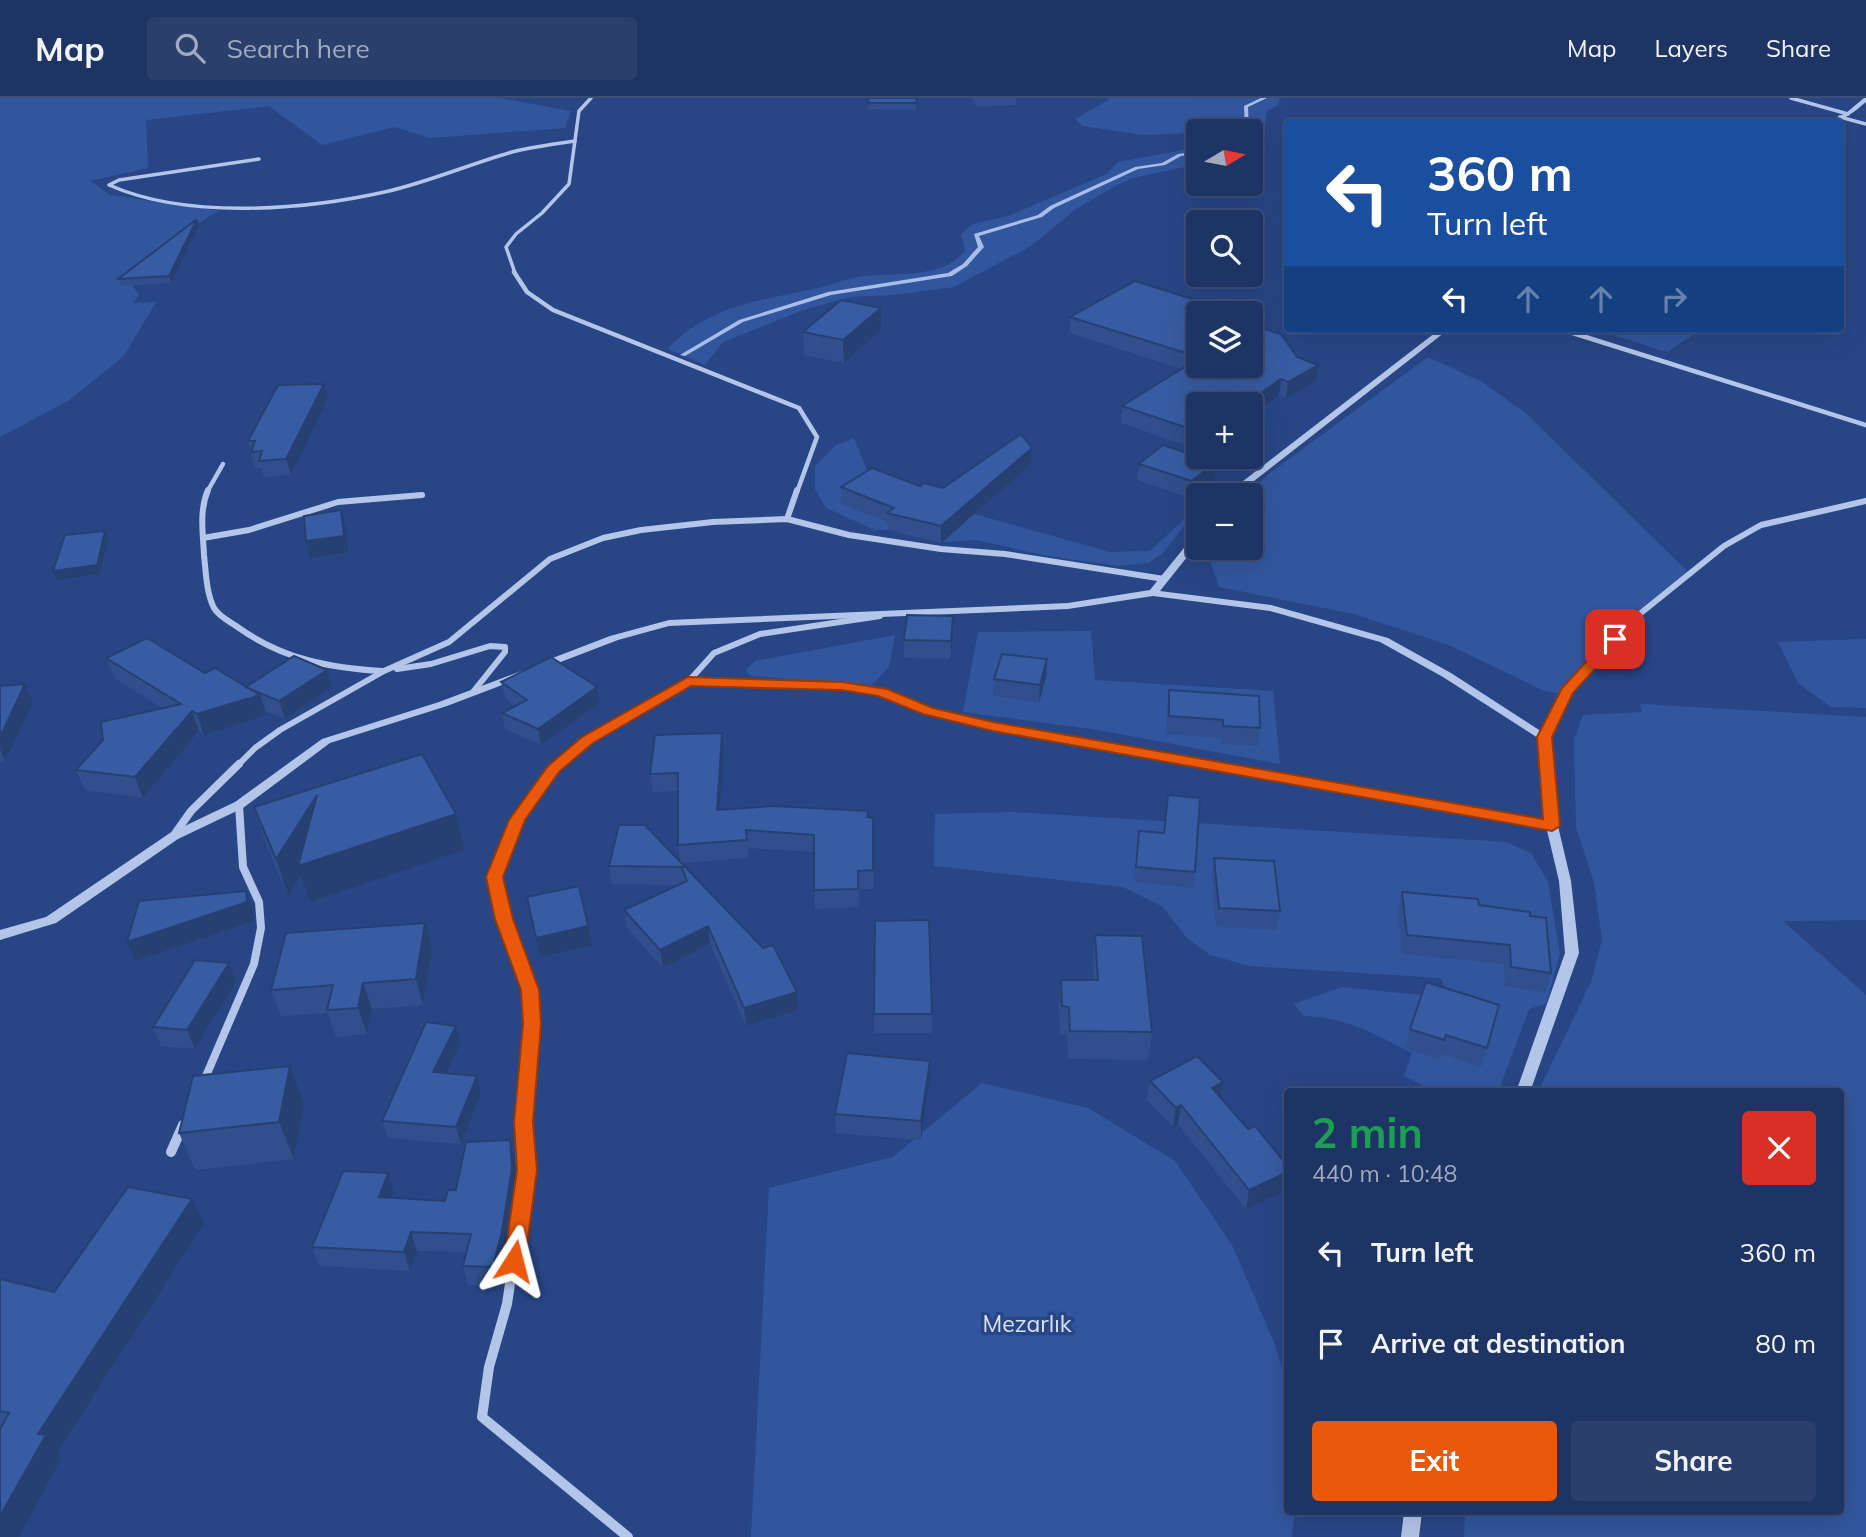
<!DOCTYPE html>
<meta charset="utf-8">
<style>
:root{--surface:#1e3464;--page:#2b3f6d;--text:#f1f3f6;--muted:#a1aabf;--line:#3c4f78;--accent:#ea580c}
body{margin:0;font-family:Mulish,sans-serif;background:var(--page);color:var(--text);height:100vh;display:flex;flex-direction:column;font-size:26px;white-space:nowrap}
*{box-sizing:border-box;margin:0}
p{font-size:23px;color:var(--muted)}
.icon{flex:none;width:38px;height:38px;fill:none;stroke:currentColor;stroke-width:2;stroke-linecap:round;stroke-linejoin:round}
.map{position:relative;flex:1;overflow:hidden}
.details{position:absolute;left:1284px;top:990px;width:560px;height:427px;display:flex;flex-direction:column;background:var(--surface);border-radius:7px;box-shadow:0 7px 28px #0002,0 0 0 2px var(--line)}
.details>*{flex:none}
.guide{position:absolute;left:1284px;top:21px;width:560px;height:214px;border-radius:7px;box-shadow:0 7px 28px #0002,0 0 0 2px var(--line);background:#1a4fa0;color:#fff;overflow:hidden}
.needle{width:46px;rotate:80deg}
.buttons{position:absolute;left:1186px;top:21px;display:grid;gap:14px}
.buttons a{display:grid;place-items:center;width:77px;height:77px;border-radius:7px;background:var(--surface);box-shadow:0 7px 28px #0002,0 0 0 2px var(--line);font-size:35px}
.pin{position:absolute;display:grid;place-items:center;width:60px;height:60px;color:#fff;margin:-30px;border-radius:14px;box-shadow:0 4px 10px #0006}
.me{position:absolute;width:77px;margin:-38px;rotate:9deg;stroke-linejoin:round;filter:drop-shadow(0 0 5px #0008)}
.turn{display:flex;align-items:center;gap:24px;height:147px;padding:0 28px;font-size:32px}
.turn .icon{width:91px;height:91px;stroke-width:2.5}
.turn b{display:block;font-size:49px;line-height:60px}
.lanes{display:flex;align-items:center;height:66px;padding:0 28px;background:#0003;justify-content:center;gap:35px;direction:ltr}
.lanes .off{opacity:.35}
.round{display:grid;place-items:center;flex:none;width:74px;height:74px;border-radius:7px;background:var(--page)}
.headline{display:flex;align-items:center;justify-content:space-between;height:119px;padding:0 28px}
h1{font-size:42px;font-weight:700;line-height:52px;color:#1e9e55}
.primary-button{display:flex;gap:14px;margin-top:auto;padding:14px 28px}
.primary-button a{flex:1;height:80px;border-radius:7px;background:var(--accent);color:#fff;font-size:28px;font-weight:700;line-height:80px;text-align:center}
.primary-button a+a{background:var(--page);color:var(--text)}
ul{padding:0;list-style:none}
li{display:flex;align-items:center;gap:21px;height:91px;padding:0 28px}
li div{flex:1}
li b{display:block;font-size:26px}
li em{font-style:normal}
header{display:flex;align-items:center;gap:42px;box-sizing:border-box;height:98px;padding:0 35px;background:var(--surface);border-bottom:2px solid var(--line)}
header strong{font-size:33px}
nav{display:flex;gap:38px;margin-inline-start:auto;font-size:24px}
.search{width:490px;height:63px;background:var(--page);display:flex;align-items:center;gap:18px;box-sizing:border-box;padding:0 24px;border-radius:7px;color:var(--muted);font-size:26px}
.map>svg:first-child{display:block}
</style>
<header>
<strong>Map</strong>
<div class="search"><svg class="icon" aria-label="search" viewBox="0 0 24 24"><circle cx="10" cy="10" r="6"/><path d="M15 15l6 6"/></svg>Search here</div>
<nav><a>Map</a><a>Layers</a><a>Share</a></nav>
</header>
<div class="map">
<svg width="1866" height="1439" viewBox="0 0 1866 1439">
<rect width="100%" height="100%" fill="#284686"/>
<g fill="#32569e">
<polygon points="0,0 500,0 571,13 565,30 430,40 395,29 322,47 269,8 146,22 148,70 90,83 110,97 219,113 170,141 131,175 132,187 139,197 133,205 156,204 124,258 68,303 0,339"/>
<polygon points="1105,0 1280,0 1278,7 1267,13 1263,38 1251,46 1251,33 1142,37 1083,28 1075,21 1110,1"/>
<path d="M 1199,45 L 1199,66 L 1132,80 L 1117,87 L 1076,111 L 1031,148 L 954,189 L 893,197 L 851,199 L 806,211 L 723,244 L 705,267 L 668,251 C 707,207 764,202 818,190 C 832,187 845,181 859,179 C 894,173 940,183 965,153 L 961,136 L 973,126 L 1008,118 L 1107,76 L 1118,64 L 1178,53 Z"/>
<polygon points="1594,231 1702,231 1667,254"/>
<polygon points="1428,259 1482,284 1528,317 1692,478 1617,532 1571,597 1544,593 1449,547 1354,516 1219,489 1210,463 1199,462 1204,450 1251,450 1251,397 1247,397 1270,375"/>
<polygon points="854,340 873,387 921,404 888,432 875,432 826,410 815,391 815,368 835,348"/>
<polygon points="1192,414 1192,418 1163,455 1148,465 1119,468 1048,458 976,442 943,444 974,416 1110,454 1150,453"/>
<polygon points="1091,533 1095,582 1273,593 1280,666 1098,632 963,614 978,534"/>
<polygon points="895,537 889,569 872,587 750,578 746,572 755,563"/>
<polygon points="1866,541 1866,610 1831,609 1798,585 1778,544"/>
<polygon points="1640,606 1866,619 1866,822 1783,823 1866,897 1866,1439 1464,1439 1465,1414 1841,1414 1841,994 1538,994 1591,884 1602,842 1594,784 1576,729 1574,641 1583,617 1642,614"/>
<path d="M 1011,714 L 1506,744 L 1531,755 L 1548,784 L 1560,856 L 1546,906 L 1529,911 L 1498,994 L 1436,994 L 1404,978 L 1412,955 C 1374,936 1347,919 1304,918 L 1294,906 L 1342,889 L 1449,900 L 1441,880 L 1250,868 L 1210,857 L 1185,838 L 1163,809 L 1123,789 L 934,768 L 935,716 Z"/>
<polygon points="982,985 1088,1010 1175,1063 1232,1147 1274,1244 1288,1290 1288,1414 1295,1414 1292,1439 751,1439 769,1090 893,1059"/>
</g>
<g fill="none" stroke-linecap="round" stroke-linejoin="round">
<g fill="#a8bee8" fill-rule="evenodd">
<polygon points="1261,0 1267,0 1248,9 1249,33 1245,33 1244,8"/>
<polygon points="1199,53 1199,56 1181,58 1165,67 1138,71 1054,110 1042,119 979,138 984,149 967,168 952,178 831,197 743,224 685,258 680,257 739,222 828,194 948,175 963,166 978,149 974,136 1038,117 1050,108 1135,69 1162,65 1178,56"/>
</g>
<g stroke="#b3c5e8" stroke-width="3.5">
<polyline points="1791,0 1848,16"/>
<polyline points="1840,19 1866,26"/>
<path d="M 259,61 L 119,82 L 109,87 C 188,122 306,112 389,93 C 431,83 470,66 512,54 C 532,49 554,46 575,43"/>
<polyline points="515,175 506,149 516,136 542,115 569,86 579,13 591,0"/>
</g>
<g stroke="#b3c5e8" stroke-width="4.5">
<polyline points="514,174 527,194 553,212 799,310 817,339 797,394"/>
<polyline points="1560,231 1866,327"/>
<polyline points="207,394 223,366"/>
</g>
<g stroke="#b3c5e8" stroke-width="6">
<path d="M 208,392 C 199,413 203,435 204,457 C 206,474 206,494 214,510 C 219,519 231,524 239,530 C 283,561 329,570 382,573"/>
<polyline points="787,421 797,392"/>
<polyline points="203,440 249,432 338,404 422,397"/>
<polyline points="397,571 431,566 490,548 505,549 505,554 473,594"/>
<polyline points="688,584 842,588 882,594 928,613 994,628 1216,668"/>
<polyline points="1544,639 1567,593 1631,523 1724,448 1761,427 1866,403"/>
<polyline points="237,668 255,650 280,632 384,573 449,544 550,461 603,440 641,432 713,424 787,421 849,437 941,451 1005,456 1164,481"/>
<polyline points="558,668 588,642 688,584 714,555 760,536 880,518"/>
</g>
<g stroke="#b3c5e8" stroke-width="8">
<polyline points="1206,666 1552,728"/>
<polyline points="174,737 191,713 239,666"/>
<polyline points="203,985 254,866 261,830 259,804 243,769 239,707"/>
<polyline points="525,1011 532,926 530,892 504,821 495,779 517,722 560,666"/>
</g>
<g stroke="#b3c5e8" stroke-width="10">
<polyline points="525,1009 527,1072 507,1206 489,1269 482,1319 628,1439"/>
<polyline points="171,1054 183,1027"/>
</g>
<g fill="#b3c5e8" fill-rule="evenodd">
<path d="M 1864,0 L 1866,0 L 1866,4 C 1854,14 1842,25 1826,24 L 1846,15 Z"/>
<polygon points="1440,231 1449,231 1236,397 1225,397"/>
<polygon points="1199,434 1199,444 1160,493 1271,507 1388,540 1451,575 1550,639 1558,728 1571,783 1579,855 1530,994 1516,994 1565,855 1559,783 1546,728 1538,640 1443,579 1380,544 1270,513 1153,498 1068,511 669,528 618,542 545,570 537,570 536,568 537,566 610,538 669,522 1068,505 1150,492 1196,435"/>
<polygon points="524,572 528,573 529,575 528,577 447,608 330,645 243,710 178,741 56,825 0,842 0,832 46,819 170,735 235,704 322,641 439,604"/>
<polygon points="1404,1414 1422,1414 1419,1439 1401,1439"/>
</g>
</g>
<g fill="#304f8c">
<polygon points="869,0 917,0 916,12 868,11"/>
<polygon points="972,0 1016,0 1016,7 977,9"/>
<polygon points="197,121 199,128 171,185 121,188 118,181"/>
<polygon points="881,210 881,232 844,265 804,257 803,234"/>
<polygon points="1199,215 1297,259 1318,267 1316,283 1286,300 1279,298 1251,317 1251,306 1199,306 1199,352 1121,325 1122,308 1181,271 1070,235 1070,219"/>
<polygon points="328,301 291,377 264,379 261,370 255,370 248,343"/>
<polygon points="1031,366 941,445 888,432 887,424 842,406 841,389 920,388 943,390"/>
<polygon points="1139,366 1214,381 1190,400 1137,382"/>
<polygon points="953,518 951,561 904,560 904,542"/>
<polygon points="106,560 205,575 246,588 332,589 285,621 265,613 267,617 204,637 199,633 143,700 85,692 76,672 162,610 114,580"/>
<polygon points="1047,561 1046,579 1039,605 993,598 994,581"/>
<polygon points="501,584 597,589 600,605 541,647 505,631 502,615 516,608 505,600"/>
<polygon points="0,588 33,604 5,663 0,664"/>
<polygon points="1169,592 1260,630 1258,648 1221,646 1221,640 1167,636 1167,610"/>
<polygon points="722,635 724,653 720,711 873,720 874,791 859,791 859,809 815,811 814,754 748,750 748,760 682,765 798,912 746,928 710,846 663,870 627,830 624,812 679,787 612,786 609,768 680,763 678,747 678,693 653,694 650,676"/>
<polygon points="254,709 464,752 310,804 301,777 288,798 266,745"/>
<polygon points="1139,733 1164,735 1195,774 1193,790 1135,784"/>
<polygon points="1214,760 1280,813 1277,832 1216,829 1212,779"/>
<polygon points="1402,794 1479,807 1530,818 1551,875 1545,894 1505,888 1504,866 1402,856 1398,812"/>
<polygon points="1095,837 1152,934 1148,962 1068,961 1067,937 1060,937 1059,910 1061,882 1094,882 1093,865"/>
<polygon points="432,851 423,907 372,911 367,936 336,939 328,915 281,918 271,892"/>
<polygon points="236,884 195,951 161,948 153,929"/>
<polygon points="1499,907 1481,969 1441,956 1439,961 1405,950 1410,931"/>
<rect x="874" y="916" width="58" height="19"/>
<polygon points="461,945 446,975 477,978 481,995 461,1046 388,1040 382,1023"/>
<polygon points="290,968 304,1005 294,1061 195,1072 179,1035"/>
<polygon points="930,982 921,1042 836,1035 835,1016"/>
<polygon points="1150,983 1223,984 1221,999 1288,1092 1246,1111 1178,1026 1173,1029 1147,1002"/>
<polygon points="515,1061 517,1089 508,1152 498,1188 468,1187 463,1168 466,1154 417,1153 410,1173 319,1168 312,1149 388,1075 394,1094 392,1100 445,1103 456,1092"/>
<polygon points="204,1126 57,1355 61,1361 19,1439 0,1439 0,1181 54,1194"/>
</g>
<g fill="#274072">
<polygon points="197,121 199,128 171,185 169,178"/>
<polygon points="881,210 881,232 844,265 843,242"/>
<polygon points="1318,267 1316,283 1286,300 1288,284"/>
<polygon points="1281,281 1279,298 1251,317 1251,306 1245,306"/>
<polygon points="324,286 328,301 291,377 286,361"/>
<polygon points="1032,350 1031,366 941,445 941,428"/>
<polygon points="1216,364 1214,381 1190,400 1192,383"/>
<polygon points="341,412 346,429 348,454 310,460 306,443"/>
<polygon points="105,433 108,442 100,476 56,482 53,473"/>
<polygon points="953,518 953,536 951,561 951,543"/>
<polygon points="1047,561 1046,579 1039,605 1040,587"/>
<polygon points="327,572 332,589 285,621 279,603"/>
<polygon points="25,586 33,604 5,663 0,651 0,639"/>
<polygon points="597,589 600,605 541,647 538,631"/>
<polygon points="260,597 267,617 204,637 197,616"/>
<polygon points="192,613 199,633 143,700 135,679"/>
<polygon points="722,635 724,653 719,729 717,712"/>
<polygon points="317,697 456,716 464,752 310,804 301,777 288,798 276,761"/>
<polygon points="246,793 253,812 254,823 135,863 127,844"/>
<polygon points="425,825 432,851 423,907 416,881"/>
<polygon points="588,828 592,847 540,859 536,840"/>
<polygon points="708,828 710,846 663,870 660,852"/>
<polygon points="229,865 236,884 195,951 187,932"/>
<polygon points="363,885 372,911 367,936 358,910"/>
<polygon points="797,894 798,912 746,928 744,910"/>
<polygon points="456,928 461,945 438,992 433,974"/>
<polygon points="930,963 930,982 921,1042 921,1023"/>
<polygon points="290,968 304,1005 294,1061 279,1024"/>
<polygon points="477,978 481,995 461,1046 456,1029"/>
<polygon points="1223,984 1220,1003 1212,990"/>
<polygon points="1181,1007 1178,1026 1173,1029 1176,1010"/>
<polygon points="510,1042 515,1061 517,1089 508,1152 498,1188 493,1169"/>
<polygon points="1288,1074 1288,1092 1246,1111 1249,1092"/>
<polygon points="388,1075 394,1094 385,1118 379,1099"/>
<polygon points="192,1101 204,1126 57,1355 61,1361 19,1439 0,1439 0,1418 38,1336"/>
<polygon points="411,1134 417,1153 410,1173 404,1154"/>
</g>
<g fill="#385ca3" stroke="#274072" stroke-width="2">
<polygon points="869,0 917,0 916,5 868,5"/>
<polygon points="197,121 169,178 118,181"/>
<polygon points="1135,183 1234,214 1231,215 1199,215 1199,259 1070,219"/>
<polygon points="841,202 881,210 843,242 803,234"/>
<polygon points="1251,227 1281,236 1297,259 1318,267 1288,284 1281,281 1245,306 1199,306 1199,334 1122,308 1199,260 1199,268 1251,268"/>
<polygon points="324,286 286,361 259,363 262,353 251,354 255,343 248,343 278,287"/>
<polygon points="1021,336 1032,350 941,428 887,415 894,410 841,389 872,370 920,388 924,385 943,390"/>
<polygon points="1163,347 1199,359 1216,364 1192,383 1139,366"/>
<polygon points="341,412 344,438 306,443 304,418"/>
<polygon points="105,433 97,467 53,473 65,437"/>
<polygon points="907,517 953,518 951,543 904,542"/>
<polygon points="147,540 205,575 215,570 260,597 197,616 192,613 135,679 76,672 103,642 101,624 181,606 106,560"/>
<polygon points="1002,556 1047,561 1040,587 994,581"/>
<polygon points="294,558 327,572 279,603 246,589"/>
<polygon points="551,559 597,589 538,631 502,615 527,602 501,584"/>
<polygon points="25,586 0,639 0,588"/>
<polygon points="1169,592 1259,598 1260,630 1223,628 1223,622 1169,618"/>
<polygon points="722,635 717,712 773,708 868,713 867,719 873,720 873,772 858,773 858,791 814,792 814,737 746,732 747,742 678,747 678,675 650,676 655,637"/>
<polygon points="422,656 456,716 298,768 317,697 276,761 254,709"/>
<polygon points="1168,697 1200,700 1195,774 1136,769 1139,733 1164,735"/>
<polygon points="619,727 645,727 763,850 773,847 797,894 744,910 708,828 660,852 624,812 687,783 682,770 684,769 609,768"/>
<polygon points="1214,760 1274,763 1280,813 1219,810"/>
<polygon points="579,788 588,828 536,840 527,799"/>
<polygon points="246,793 247,804 127,844 139,803"/>
<polygon points="1402,794 1478,801 1479,807 1530,814 1530,818 1546,820 1551,875 1511,869 1510,847 1407,837"/>
<polygon points="929,822 932,916 874,916 875,823"/>
<polygon points="425,825 416,881 363,885 358,910 327,912 333,887 271,892 286,835"/>
<polygon points="1095,837 1142,838 1152,934 1070,933 1069,909 1062,908 1061,882 1098,882"/>
<polygon points="195,862 229,865 187,932 153,929"/>
<polygon points="1426,884 1499,907 1487,950 1446,937 1444,942 1410,931"/>
<polygon points="426,924 456,928 433,974 477,978 456,1029 382,1023"/>
<polygon points="847,955 930,963 921,1023 835,1016"/>
<polygon points="1197,958 1223,984 1212,990 1248,1031 1255,1028 1288,1068 1288,1074 1249,1092 1181,1007 1176,1010 1150,983"/>
<polygon points="290,968 279,1024 179,1035 193,978"/>
<polygon points="510,1042 512,1070 502,1133 493,1169 463,1168 471,1136 411,1134 404,1154 312,1149 343,1073 388,1075 379,1099 445,1103 448,1092 456,1092 466,1044"/>
<polygon points="128,1089 192,1101 38,1336 46,1337 0,1418 0,1331 9,1315 0,1313 0,1181 54,1194"/>
</g>
<polygon fill="#ea580c" stroke="#983908" stroke-width="2" points="1615,537 1622,541 1573,595 1552,639 1560,728 1552,733 993,633 923,616 878,598 842,592 691,588 593,645 559,674 525,722 503,779 513,821 539,892 541,926 533,1024 537,1072 525,1163 522,1169 514,1171 507,1169 504,1163 517,1072 514,1024 523,926 521,892 495,821 486,779 509,722 548,668 582,639 688,579 842,584 887,591 933,610 993,624 1543,721 1537,639 1562,590 1610,538"/>
<g text-anchor="middle" stroke-width="7" stroke-linejoin="round" paint-order="stroke">
<g font-size="23" fill="#d7e1f6" stroke="#284686">
<text x="1027" y="1234">Mezarlık</text>
</g>
</g>
</svg>
<div class="buttons">
<a><svg class="needle" viewBox="-14 -14 28 28"><path d="M0-13l5 13h-10z" fill="#e53935"/><path d="M0 13l5-13h-10z" fill="#a1aabf"/></svg></a>
<a><svg class="icon" aria-label="search" viewBox="0 0 24 24"><circle cx="10" cy="10" r="6"/><path d="M15 15l6 6"/></svg></a>
<a><svg class="icon" aria-label="layers" viewBox="0 0 24 24"><path d="M12 4l9 5-9 5-9-5zM3 14l9 5 9-5"/></svg></a>
<a>+</a>
<a>−</a>
</div>
<div class="pin" style="left:1615px;top:541px;background:#d93025"><svg class="icon" aria-label="arrive" viewBox="0 0 24 24"><path d="M6 21V4h12l-3 4 3 4H6"/></svg></div>
<svg class="me" style="left:514px;top:1163px" viewBox="-20 -20 40 40"><path d="M0-17L14 15 0 8-14 15z" fill="#ea580c" stroke="#fff" stroke-width="4"/></svg>
<div class="guide">
<div class="turn"><svg class="icon" aria-label="left" viewBox="0 0 24 24"><path d="M17 20v-9H6M10 6l-5 5 5 5"/></svg><div><b>360 m</b>Turn left</div></div>
<div class="lanes"><svg class="icon" aria-label="left" viewBox="0 0 24 24"><path d="M17 20v-9H6M10 6l-5 5 5 5"/></svg><svg class="icon off" aria-label="ahead" viewBox="0 0 24 24"><path d="M12 20V5M6 11l6-6 6 6"/></svg><svg class="icon off" aria-label="ahead" viewBox="0 0 24 24"><path d="M12 20V5M6 11l6-6 6 6"/></svg><svg class="icon off" aria-label="right" viewBox="0 0 24 24"><path d="M7 20v-9h11M14 6l5 5-5 5"/></svg></div>
</div>
<section class="details">
<div class="headline"><div><h1>2 min</h1><p>440 m · 10:48</p></div><a class="round" style="background:#d93025;color:#fff"><svg class="icon" aria-label="close" viewBox="0 0 24 24"><path d="M6 6l12 12M18 6L6 18"/></svg></a></div>
<ul>
<li><svg class="icon" aria-label="left" viewBox="0 0 24 24"><path d="M17 20v-9H6M10 6l-5 5 5 5"/></svg><div><b>Turn left</b></div><em>360 m</em></li>
<li><svg class="icon" aria-label="arrive" viewBox="0 0 24 24"><path d="M6 21V4h12l-3 4 3 4H6"/></svg><div><b>Arrive at destination</b></div><em>80 m</em></li>
</ul>
<div class="primary-button"><a>Exit</a><a>Share</a></div>
</section>
</div>
